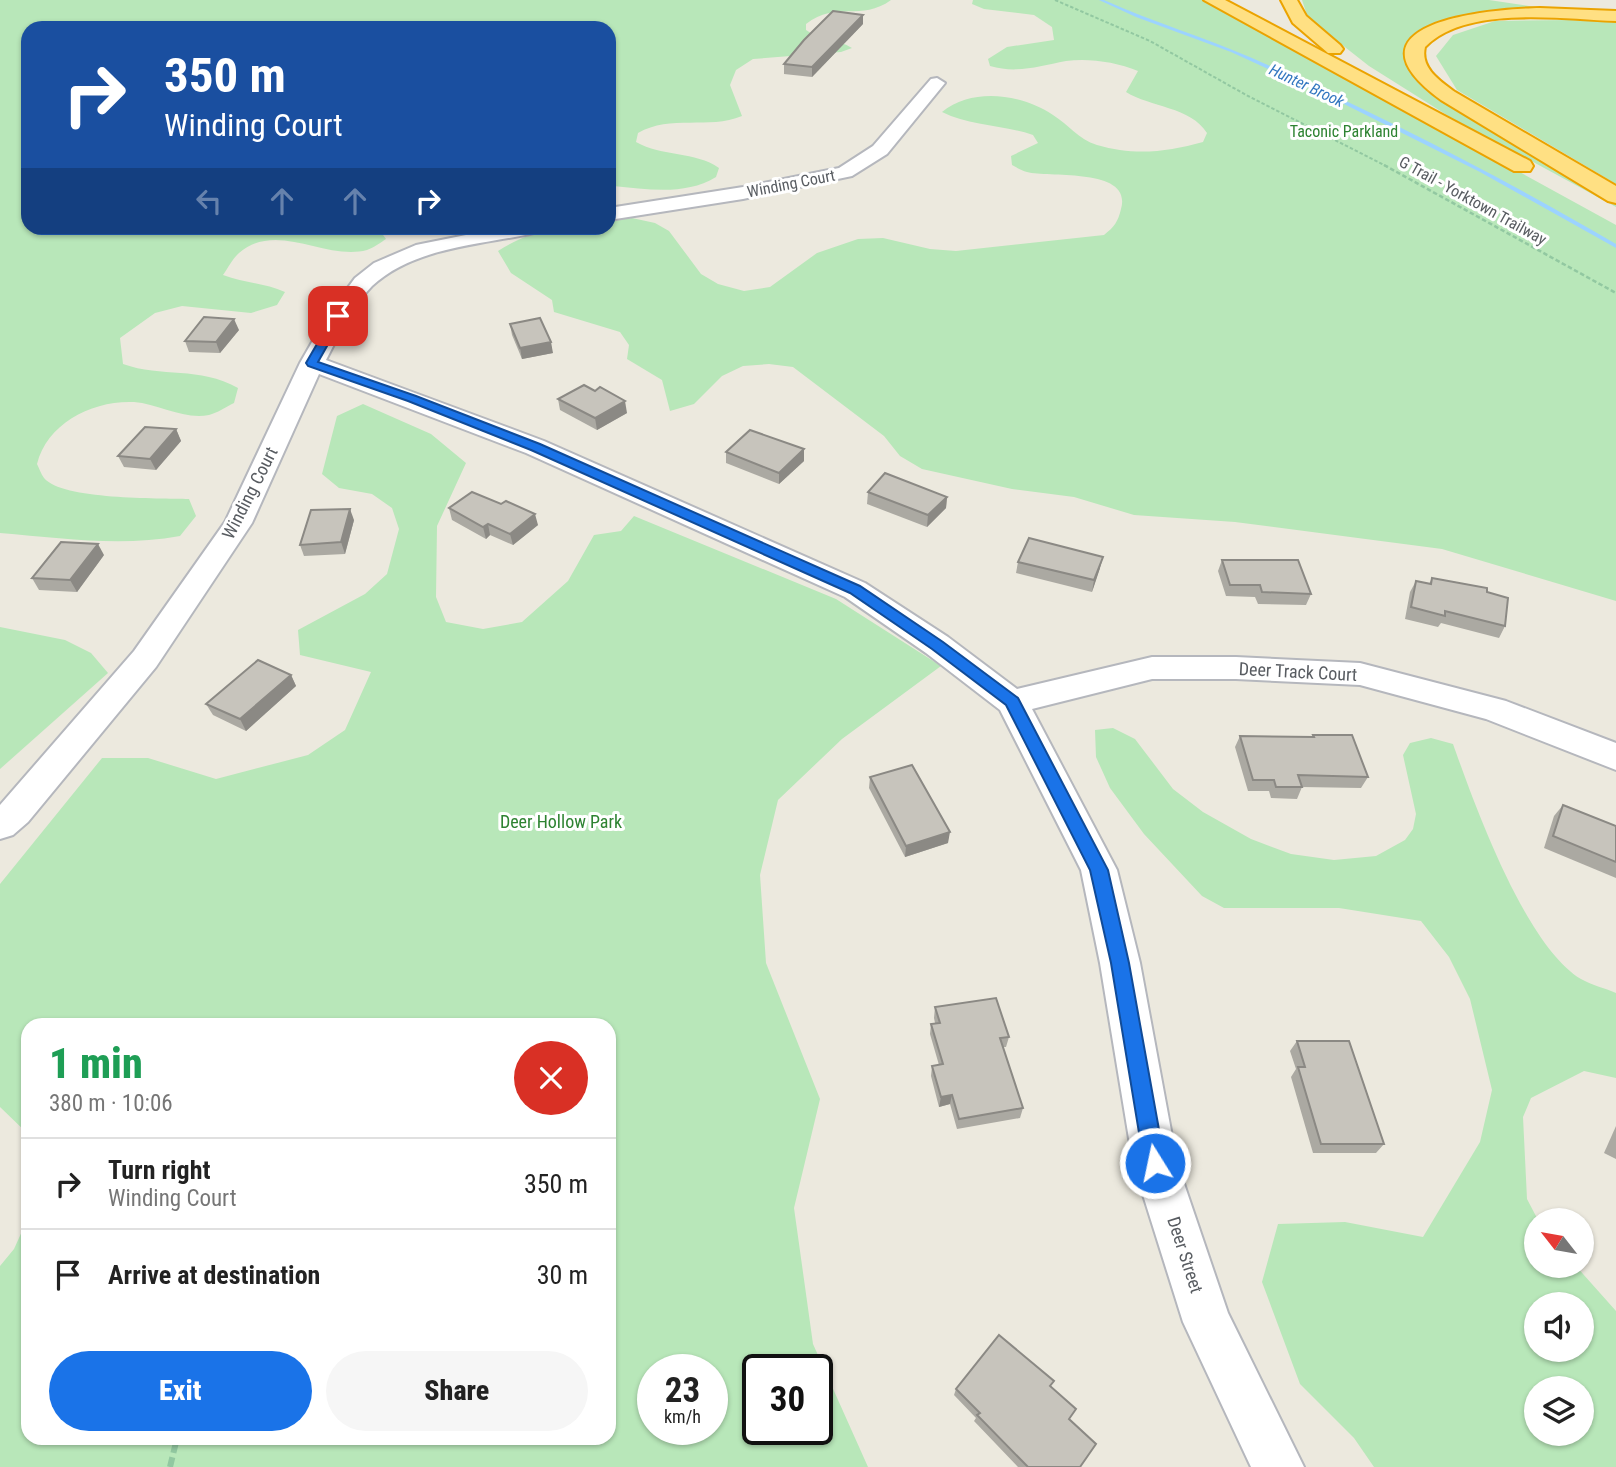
<!DOCTYPE html>
<meta charset="utf-8">
<style>
:root{--surface:#fff;--page:#f6f6f6;--text:#222;--muted:#767676;--line:#e0e0e0;--accent:#1a73e8}
body{margin:0;font-family:"Roboto Condensed",sans-serif;background:var(--page);color:var(--text);height:100vh;display:flex;flex-direction:column;font-size:26px;white-space:nowrap}
*{box-sizing:border-box;margin:0}
p{font-size:23px;color:var(--muted)}
.icon{flex:none;width:38px;height:38px;fill:none;stroke:currentColor;stroke-width:2;stroke-linecap:round;stroke-linejoin:round}
.map{position:relative;flex:1;overflow:hidden}
.details{position:absolute;left:21px;top:1018px;width:595px;height:427px;display:flex;flex-direction:column;background:var(--surface);border-radius:21px;box-shadow:0 2px 5px #0004}
.details>*{flex:none}
.hud{position:absolute;left:21px;top:21px;width:595px;height:214px;border-radius:21px;box-shadow:0 2px 5px #0004;background:#1a4fa0;color:#fff;overflow:hidden}
.needle{width:46px;rotate:301deg}
.fabs{position:absolute;left:1524px;top:1208px;display:grid;gap:14px}
.fabs a{display:grid;place-items:center;width:70px;height:70px;border-radius:50%;background:var(--surface);box-shadow:0 2px 5px #0004;font-size:35px}
.speed{position:absolute;left:637px;top:1354px;display:flex;gap:14px;font-size:35px;font-weight:700;text-align:center}
.speed>*{display:grid;place-content:center;width:91px;height:91px;border-radius:50%;background:var(--surface);box-shadow:0 2px 5px #0004;line-height:1}
.speed small{font-size:18px;font-weight:400}
.speed .limit{border:4px solid #111;border-radius:10px;background:#fff;color:#111}
.pin{position:absolute;display:grid;place-items:center;width:60px;height:60px;color:#fff;margin:-30px;border-radius:14px;box-shadow:0 4px 10px #0006}
.me{position:absolute;width:77px;margin:-38px;rotate:350deg;stroke-linejoin:round;filter:drop-shadow(0 0 5px #0008)}
.turn{display:flex;align-items:center;gap:24px;height:147px;padding:0 28px;font-size:32px}
.turn .icon{width:91px;height:91px;stroke-width:2.5}
.turn b{display:block;font-size:49px;line-height:60px}
.lanes{display:flex;align-items:center;height:66px;padding:0 28px;background:#0003;justify-content:center;gap:35px;direction:ltr}
.lanes .off{opacity:.35}
.round{display:grid;place-items:center;flex:none;width:74px;height:74px;border-radius:37px;background:var(--page)}
.headline{display:flex;align-items:center;justify-content:space-between;height:119px;padding:0 28px}
h1{font-size:42px;font-weight:800;line-height:52px;color:#1e9e55}
.button{display:flex;gap:14px;margin-top:auto;padding:14px 28px}
.button a{flex:1;height:80px;border-radius:42px;background:var(--accent);color:#fff;font-size:28px;font-weight:800;line-height:80px;text-align:center}
.button a+a{background:var(--page);color:var(--text)}
ul{padding:0;list-style:none}
li{display:flex;align-items:center;gap:21px;height:91px;padding:0 28px;border-top:2px solid var(--line)}
li div{flex:1}
li b{display:block;font-size:26px}
li em{font-style:normal}
.map>svg:first-child{display:block}
</style>
<div class="map">
<svg width="1616" height="1467" viewBox="0 0 1616 1467">
<rect width="100%" height="100%" fill="#ece9de"/>
<g fill="#b8e7b9" fill-rule="evenodd">
<path d="M 0,0 L 891,0 C 861,22 837,0 806,24 L 806,30 C 819,40 838,39 852,48 L 841,52 L 753,59 L 736,70 L 730,85 L 742,116 C 708,130 671,114 638,133 L 636,142 C 662,157 695,151 719,168 L 716,177 C 685,196 648,189 613,186 L 609,189 L 609,28 L 28,28 L 28,228 L 378,228 L 386,239 C 380,243 373,248 367,250 C 325,261 277,220 239,253 C 233,258 228,268 223,275 C 244,283 265,283 285,292 L 277,305 L 251,313 L 182,306 L 155,313 L 120,338 L 123,364 C 162,378 199,366 238,388 L 234,403 C 226,407 217,413 209,415 C 184,420 159,404 134,402 C 93,400 47,423 37,464 C 39,468 41,474 44,478 C 62,500 159,498 189,499 L 196,516 L 180,536 C 120,547 61,538 0,533 Z"/>
<path d="M 973,0 L 1206,0 L 1616,225 L 1616,601 L 1442,549 L 1235,522 L 1134,515 L 1074,497 L 1012,489 L 922,469 L 900,456 L 884,436 L 793,367 L 769,364 L 743,366 L 722,376 L 694,404 L 670,411 L 662,380 L 627,359 L 629,345 L 620,332 L 554,312 L 552,300 L 511,273 L 498,251 C 537,226 565,228 609,228 L 609,221 L 632,218 L 655,223 L 669,231 L 701,274 L 718,284 L 744,291 L 770,287 L 817,253 L 858,239 L 883,238 L 930,249 L 956,251 L 1104,235 C 1114,227 1118,222 1121,209 C 1133,167 1050,178 1027,172 C 1022,171 1016,167 1012,165 L 1011,156 L 1038,143 L 1033,135 C 1004,125 970,126 942,112 C 973,87 1021,94 1053,115 C 1069,125 1078,139 1097,145 C 1134,156 1167,152 1203,142 L 1207,133 C 1191,107 1150,107 1126,92 L 1138,71 C 1116,62 1089,58 1066,61 C 1039,66 1017,74 990,66 L 988,59 L 1007,47 L 1054,40 L 1052,27 L 1034,15 L 984,9 L 972,4 Z"/>
<polygon points="1302,0 1489,0 1549,9 1494,13 1437,22 1414,36 1422,80 1616,200 1616,207 1450,117 1369,66 1308,18"/>
<polygon points="1571,20 1616,22 1616,184 1457,90 1436,56 1453,35 1495,21"/>
<path d="M 363,404 L 431,434 L 466,463 L 437,526 L 436,597 L 446,622 L 483,629 L 522,622 L 568,581 L 594,535 L 621,531 L 634,516 L 836,599 L 941,666 L 842,739 L 778,800 L 760,875 L 766,963 L 820,1099 L 794,1208 L 813,1344 L 868,1467 L 0,1467 L 0,1266 L 14,1249 L 28,1218 L 28,1438 L 609,1438 L 609,1026 L 28,1026 L 28,1134 L 0,1107 L 0,884 L 102,758 L 148,758 L 216,779 L 308,755 L 345,730 L 371,672 L 300,655 L 298,630 L 365,594 L 387,574 L 399,529 L 392,508 L 372,494 L 339,488 L 322,474 L 337,416 ZM 653,1370 L 712,1370 L 712,1430 L 653,1430 ZM 758,1370 L 817,1370 L 817,1430 L 758,1430 Z"/>
<polygon points="0,627 65,640 91,653 108,673 0,769"/>
<path d="M 1113,728 L 1135,739 L 1173,789 L 1203,812 L 1251,839 L 1291,854 L 1334,860 L 1376,856 L 1405,840 L 1413,829 L 1416,814 L 1403,755 L 1410,743 L 1431,738 L 1453,744 C 1475,806 1525,945 1581,979 C 1591,985 1605,988 1616,993 L 1616,1078 L 1584,1071 L 1531,1098 L 1523,1117 L 1527,1199 L 1538,1220 L 1536,1265 L 1575,1265 L 1616,1311 L 1616,1467 L 1374,1467 L 1354,1438 L 1300,1384 L 1262,1282 L 1278,1224 L 1345,1222 L 1423,1237 L 1480,1142 L 1492,1090 L 1470,999 L 1449,957 L 1421,921 L 1339,908 L 1224,908 L 1202,896 L 1144,834 L 1110,788 L 1096,757 L 1095,730 ZM 1536,1304 L 1582,1304 L 1582,1349 L 1536,1349 ZM 1536,1388 L 1582,1388 L 1582,1433 L 1536,1433 Z"/>
</g>
<g fill="none" stroke-linecap="round" stroke-linejoin="round">
<path fill="#9cd3ff" fill-rule="evenodd" d="M 1099,0 L 1104,0 C 1153,22 1204,37 1252,58 C 1377,113 1498,175 1616,244 L 1616,248 L 1480,172 L 1342,103 L 1231,52 L 1136,17 Z"/>
<defs>
<g id="minor">
<polygon points="937,78 945,83 887,154 852,176 743,199 609,220 609,208 743,187 839,168 873,146 931,79"/>
<path d="M 501,228 L 540,228 L 537,232 L 530,234 C 477,245 413,248 372,286 C 352,306 339,335 326,360 L 544,441 L 865,583 L 948,637 L 1017,689 L 1152,657 L 1236,657 L 1360,663 L 1506,701 L 1616,743 L 1616,770 L 1486,719 L 1360,685 L 1236,679 L 1152,679 L 1032,709 L 1117,870 L 1140,963 L 1177,1163 L 1228,1313 L 1304,1467 L 1251,1467 L 1183,1322 L 1133,1163 L 1100,963 L 1081,870 L 1000,710 L 926,653 L 845,597 L 526,453 L 319,374 L 252,523 L 156,667 L 28,822 L 13,835 L 0,839 L 0,805 L 134,651 L 225,522 L 300,363 L 327,316 L 355,278 L 374,263 L 416,245 Z"/>
</g>
<g id="highway">
<polygon points="1204,0 1225,0 1530,161 1533,166 1530,171 1514,171"/>
<polygon points="1281,0 1297,0 1306,16 1340,45 1343,49 1340,53 1328,53 1293,23"/>
<path d="M 1540,8 L 1616,11 L 1616,21 C 1561,19 1466,5 1425,47 C 1420,68 1440,81 1455,92 L 1616,186 L 1616,203 L 1608,201 L 1441,100 C 1336,23 1487,9 1540,8 Z"/>
</g>
</defs>
<use href="#minor" stroke="#b5b7bd" stroke-width="4"/>
<use href="#highway" stroke="#eba300" stroke-width="4"/>
<polyline stroke="#92c8a1" stroke-width="2" stroke-dasharray="3.5 2" stroke-linecap="butt" points="1055,0 1150,41 1248,96 1388,167"/>
<polyline stroke="#92c8a1" stroke-width="2.5" stroke-dasharray="4.5 2.5" stroke-linecap="butt" points="1384,165 1616,293"/>
<polyline stroke="#92c8a1" stroke-width="6" stroke-dasharray="10 4.5" stroke-linecap="butt" points="170,1467 177,1438"/>
<use href="#minor" fill="#fff" fill-rule="evenodd"/>
<use href="#highway" fill="#ffe083" fill-rule="evenodd"/>
</g>
<g fill="#aba9a2">
<polygon points="863,24 812,77 784,74 784,64"/>
<polygon points="510,324 553,353 522,359 512,335"/>
<polygon points="239,330 220,353 189,352 185,341"/>
<polygon points="595,391 627,413 597,430 560,410 558,399"/>
<polygon points="176,429 181,441 156,470 124,467 118,456"/>
<polygon points="804,449 804,461 779,484 726,463 726,452"/>
<polygon points="868,492 947,497 946,508 927,527 867,504"/>
<polygon points="449,508 538,525 513,545 490,535 486,539 452,520"/>
<polygon points="354,520 345,554 304,556 300,545"/>
<polygon points="104,555 77,592 39,590 32,578"/>
<polygon points="1222,560 1311,594 1306,605 1258,604 1255,597 1226,596 1218,571"/>
<polygon points="1018,562 1100,568 1092,592 1016,573"/>
<polygon points="1432,578 1487,592 1505,626 1499,638 1441,623 1438,627 1405,619 1410,592 1416,581 1429,584"/>
<polygon points="291,675 296,686 246,731 213,715 206,704"/>
<polygon points="1313,735 1368,777 1361,788 1302,787 1297,799 1271,798 1269,791 1248,791 1235,747 1240,736 1312,737"/>
<polygon points="870,777 948,843 905,857 869,788"/>
<polygon points="1563,805 1616,826 1616,878 1544,848 1554,816"/>
<polygon points="935,1007 1009,1037 1006,1047 1003,1047 1023,1108 1020,1118 957,1129 950,1104 939,1107 931,1076 932,1066 939,1065 930,1034 931,1024 935,1023 934,1018"/>
<polygon points="1297,1041 1384,1144 1376,1153 1313,1153 1291,1077 1296,1069 1290,1051"/>
<polygon points="1616,1126 1616,1159 1604,1153"/>
<polygon points="1051,1386 1069,1419 1080,1467 1018,1467 974,1421 976,1418 954,1395 956,1389"/>
</g>
<g fill="#8b8984">
<polygon points="863,15 863,24 812,77 812,67"/>
<polygon points="234,319 239,330 220,353 216,342"/>
<polygon points="551,342 553,353 522,359 520,348"/>
<polygon points="625,401 627,413 597,430 595,418"/>
<polygon points="176,429 181,441 156,470 150,459"/>
<polygon points="804,449 804,461 779,484 779,473"/>
<polygon points="947,497 946,508 927,527 928,515"/>
<polygon points="350,509 354,520 345,554 341,542"/>
<polygon points="535,514 538,525 513,545 510,534"/>
<polygon points="488,524 490,535 486,539 483,527"/>
<polygon points="98,544 104,555 77,592 70,580"/>
<polygon points="1103,557 1100,568 1092,592 1094,580"/>
<polygon points="291,675 296,686 246,731 240,719"/>
<polygon points="950,832 948,843 905,857 906,846"/>
<polygon points="952,1095 950,1104 939,1107 941,1097"/>
</g>
<g fill="#c7c4bc" stroke="#8b8984" stroke-width="2">
<polygon points="833,11 863,15 812,67 784,64 804,40"/>
<polygon points="204,317 234,319 216,342 185,341"/>
<polygon points="540,318 551,342 520,348 510,324"/>
<polygon points="584,385 595,391 600,387 625,401 595,418 558,399"/>
<polygon points="145,427 176,429 150,459 118,456"/>
<polygon points="750,430 804,449 779,473 726,452"/>
<polygon points="885,473 947,497 928,515 868,492"/>
<polygon points="472,492 501,504 506,501 535,514 510,534 488,524 483,527 449,508"/>
<polygon points="350,509 341,542 300,545 311,510"/>
<polygon points="1029,538 1103,557 1094,580 1018,562"/>
<polygon points="61,542 98,544 70,580 32,578"/>
<polygon points="1222,560 1298,560 1311,594 1262,592 1260,585 1230,585"/>
<polygon points="1432,578 1487,588 1487,592 1508,598 1505,626 1445,611 1445,616 1411,607 1416,581 1431,584"/>
<polygon points="258,660 291,675 240,719 206,704"/>
<polygon points="1313,735 1352,735 1368,777 1298,775 1302,787 1276,787 1274,780 1253,780 1240,736 1314,737"/>
<polygon points="912,765 950,832 906,846 870,777"/>
<polygon points="1563,805 1616,826 1616,862 1553,836"/>
<polygon points="996,998 1009,1037 1000,1038 1023,1108 959,1119 952,1095 941,1097 932,1066 943,1064 931,1024 940,1023 935,1007"/>
<polygon points="1297,1041 1349,1041 1384,1144 1321,1144 1298,1067 1305,1067"/>
<polygon points="999,1335 1054,1381 1050,1386 1076,1409 1069,1419 1096,1444 1080,1467 1028,1467 977,1415 980,1413 956,1389"/>
</g>
<polygon fill="#1a73e8" stroke="#114b97" stroke-width="2" points="335,313 344,316 318,362 416,396 540,444 860,586 943,642 1018,698 1108,870 1129,963 1165,1163 1162,1170 1155,1173 1147,1170 1144,1163 1111,963 1090,870 1006,705 932,649 850,593 531,450 408,401 308,366 306,363"/>
<g text-anchor="middle" stroke-width="6" stroke-linejoin="round" paint-order="stroke">
<g font-size="16" font-style="italic" fill="#3578c1" stroke="#fff">
<text transform="translate(1307 85) rotate(25)" y="6">Hunter Brook</text>
</g>
<g font-size="16" fill="#2e8332" stroke="#fff">
<text x="1344" y="137">Taconic Parkland</text>
</g>
<g font-size="16" fill="#585c61" stroke="#fff">
<text transform="translate(791 183) rotate(-11)" y="6">Winding Court</text>
<text transform="translate(1473 200) rotate(29)" y="6">G Trail - Yorktown Trailway</text>
</g>
<g font-size="18" fill="#585c61" stroke="#fff">
<text transform="translate(250 493) rotate(-63)" y="6">Winding Court</text>
<text transform="translate(1298 672) rotate(3)" y="6">Deer Track Court</text>
<text transform="translate(1185 1255) rotate(72)" y="6">Deer Street</text>
</g>
<g font-size="18" fill="#2e8332" stroke="#fff">
<text x="561" y="828">Deer Hollow Park</text>
</g>
</g>
</svg>
<div class="fabs">
<a><svg class="needle" viewBox="-14 -14 28 28"><path d="M0-13l5 13h-10z" fill="#e53935"/><path d="M0 13l5-13h-10z" fill="#767676"/></svg></a>
<a><svg class="icon" aria-label="sound" viewBox="0 0 24 24"><path d="M4 9h4l5-4v14l-5-4H4zM17 9q2 3 0 6"/></svg></a>
<a><svg class="icon" aria-label="layers" viewBox="0 0 24 24"><path d="M12 4l9 5-9 5-9-5zM3 14l9 5 9-5"/></svg></a>
</div>
<div class="speed"><div>23<small>km/h</small></div><div class="limit">30</div></div>
<div class="pin" style="left:338px;top:316px;background:#d93025"><svg class="icon" aria-label="arrive" viewBox="0 0 24 24"><path d="M6 21V4h12l-3 4 3 4H6"/></svg></div>
<svg class="me" style="left:1155px;top:1163px" viewBox="-20 -20 40 40"><circle r="17" fill="#1a73e8" stroke="#fff" stroke-width="3"/><path d="M0-11L8 9 0 5-8 9z" fill="#fff"/></svg>
<div class="hud">
<div class="turn"><svg class="icon" aria-label="right" viewBox="0 0 24 24"><path d="M7 20v-9h11M14 6l5 5-5 5"/></svg><div><b>350 m</b>Winding Court</div></div>
<div class="lanes"><svg class="icon off" aria-label="left" viewBox="0 0 24 24"><path d="M17 20v-9H6M10 6l-5 5 5 5"/></svg><svg class="icon off" aria-label="ahead" viewBox="0 0 24 24"><path d="M12 20V5M6 11l6-6 6 6"/></svg><svg class="icon off" aria-label="ahead" viewBox="0 0 24 24"><path d="M12 20V5M6 11l6-6 6 6"/></svg><svg class="icon" aria-label="right" viewBox="0 0 24 24"><path d="M7 20v-9h11M14 6l5 5-5 5"/></svg></div>
</div>
<section class="details">
<div class="headline"><div><h1>1 min</h1><p>380 m · 10:06</p></div><a class="round" style="background:#d93025;color:#fff"><svg class="icon" aria-label="close" viewBox="0 0 24 24"><path d="M6 6l12 12M18 6L6 18"/></svg></a></div>
<ul>
<li><svg class="icon" aria-label="right" viewBox="0 0 24 24"><path d="M7 20v-9h11M14 6l5 5-5 5"/></svg><div><b>Turn right</b><p>Winding Court</p></div><em>350 m</em></li>
<li><svg class="icon" aria-label="arrive" viewBox="0 0 24 24"><path d="M6 21V4h12l-3 4 3 4H6"/></svg><div><b>Arrive at destination</b></div><em>30 m</em></li>
</ul>
<div class="button"><a>Exit</a><a>Share</a></div>
</section>
</div>
